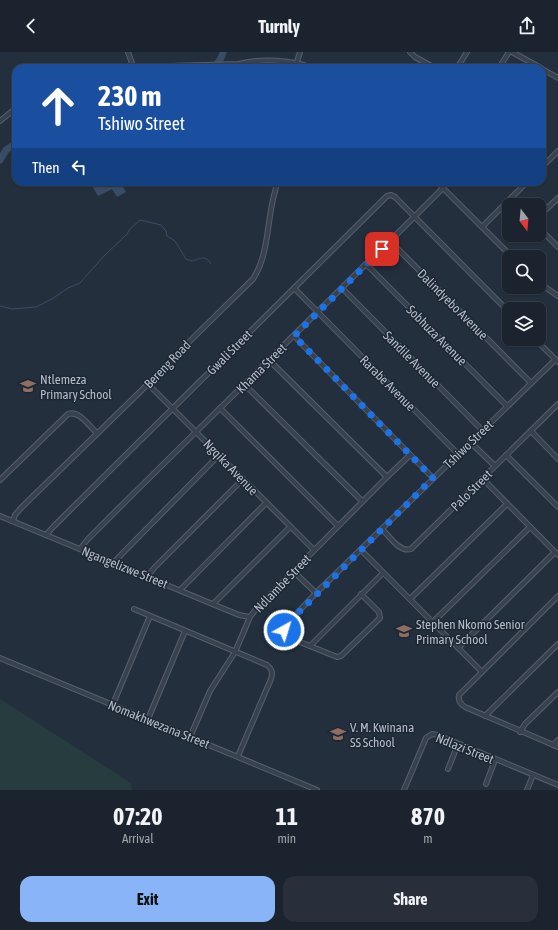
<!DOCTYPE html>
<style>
:root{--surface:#1b232e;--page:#282f3a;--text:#f1f3f6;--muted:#a0a4aa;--line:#39404a;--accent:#8ab4f8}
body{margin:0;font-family:"Asap Condensed",sans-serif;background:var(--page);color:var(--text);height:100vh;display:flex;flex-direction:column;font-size:15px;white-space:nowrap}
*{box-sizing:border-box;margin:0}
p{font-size:13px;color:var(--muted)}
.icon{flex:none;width:22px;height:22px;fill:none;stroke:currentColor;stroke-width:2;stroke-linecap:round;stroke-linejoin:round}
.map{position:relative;height:738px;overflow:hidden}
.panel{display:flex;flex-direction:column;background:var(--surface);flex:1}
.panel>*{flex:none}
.hud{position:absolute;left:12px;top:12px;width:534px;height:122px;border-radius:12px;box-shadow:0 1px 3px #0004,0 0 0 1px var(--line);background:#1a4fa0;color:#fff;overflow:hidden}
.needle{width:26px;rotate:164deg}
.controls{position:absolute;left:502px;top:146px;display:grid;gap:8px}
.controls a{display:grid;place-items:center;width:44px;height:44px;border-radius:8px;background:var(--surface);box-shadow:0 1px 3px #0004,0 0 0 1px var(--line);font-size:20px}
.pin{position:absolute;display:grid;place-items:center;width:34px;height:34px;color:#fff;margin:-17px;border-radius:8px;box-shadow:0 2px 6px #0006}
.me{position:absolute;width:44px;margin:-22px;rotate:39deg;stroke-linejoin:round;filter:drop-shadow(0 0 3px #0008)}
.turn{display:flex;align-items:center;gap:14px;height:84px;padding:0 20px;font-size:18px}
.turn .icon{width:52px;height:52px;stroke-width:2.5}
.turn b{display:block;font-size:28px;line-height:34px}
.then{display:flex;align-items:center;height:38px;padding:0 20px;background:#0003;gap:8px;font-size:15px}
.eta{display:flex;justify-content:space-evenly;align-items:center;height:68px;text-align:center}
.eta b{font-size:24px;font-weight:700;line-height:28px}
.primary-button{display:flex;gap:8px;margin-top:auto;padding:8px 20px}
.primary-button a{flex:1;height:46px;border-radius:12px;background:var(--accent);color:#111;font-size:16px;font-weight:700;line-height:46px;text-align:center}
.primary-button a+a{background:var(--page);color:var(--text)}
header{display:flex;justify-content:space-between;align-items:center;height:52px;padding:0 20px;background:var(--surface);font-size:18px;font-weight:700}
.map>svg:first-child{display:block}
</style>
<header><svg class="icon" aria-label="back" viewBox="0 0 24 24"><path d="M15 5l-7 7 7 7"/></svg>Turnly<svg class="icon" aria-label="share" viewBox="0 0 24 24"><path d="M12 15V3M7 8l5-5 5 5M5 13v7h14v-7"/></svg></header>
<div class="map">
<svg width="558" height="738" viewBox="0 0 558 738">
<rect width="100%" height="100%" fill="#242f3e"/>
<polygon fill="#263c3f" points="0,647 131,731 132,738 0,738"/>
<polygon fill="#394c67" points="90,130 120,130 126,140 117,145 112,137 98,144"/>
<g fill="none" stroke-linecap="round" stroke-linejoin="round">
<path stroke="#394c67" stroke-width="1" d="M 0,254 L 12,257 L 36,255 L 52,247 L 68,236 L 80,231 L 104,204 L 127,182 L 130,177 L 140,168 L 161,173 L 166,179 L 167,184 L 175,189 L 186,207 L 192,209 C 200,207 206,202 211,212"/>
<g stroke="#394c67" stroke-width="7">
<polyline points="215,16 222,4 223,0"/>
<polyline points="0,108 6,98 16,91"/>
</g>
<defs>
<g id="minor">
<polyline points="128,0 133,14"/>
<polyline points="410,0 415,5 435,16"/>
<polyline points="512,0 541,16"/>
<polyline points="240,12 245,14 272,14 297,16"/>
<polyline points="296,13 300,0"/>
<path d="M 101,16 L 239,12 C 260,6 293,8 313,16"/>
<polyline points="457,16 467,0"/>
<polyline points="499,16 509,0"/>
<polyline points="542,17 558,26"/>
<polyline points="0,69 16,56"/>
<polyline points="542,115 558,99"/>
<polyline points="437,130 512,205"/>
<polyline points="511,146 517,153"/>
<polyline points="539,164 558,146"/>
<polyline points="482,175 527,130"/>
<polyline points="539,176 558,195"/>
<polyline points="390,189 531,331"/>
<polyline points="366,212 507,354"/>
<polyline points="539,231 558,244"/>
<polyline points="294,236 458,402"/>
<polyline points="342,236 482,378"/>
<polyline points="294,284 433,426"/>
<polyline points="535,287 558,310"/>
<polyline points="269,308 387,425"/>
<polyline points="148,332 314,498"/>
<polyline points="244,332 362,449"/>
<polyline points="220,356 338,474"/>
<polyline points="531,379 558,407"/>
<polyline points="470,390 495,414"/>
<polyline points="506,403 558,455"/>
<polyline points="483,427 558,503"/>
<path d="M 0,428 L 68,362 C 79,358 89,374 97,381"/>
<polyline points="0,464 239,563 250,565"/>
<path d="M 13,469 L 15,463 L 21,456 L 148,332 L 194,285 L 253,227 C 271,200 266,160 278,130"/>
<path d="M 382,477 C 389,484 400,501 411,497 L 558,352"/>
<polyline points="46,483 54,474 387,144 391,143 395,145 509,260"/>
<polyline points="80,497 88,487 129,446 366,212 390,189 443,136"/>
<polyline points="361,498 482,620"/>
<polyline points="114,510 219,403"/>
<polyline points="293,519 316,541"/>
<polyline points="147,525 155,515 243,427"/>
<polyline points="180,538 266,451"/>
<polyline points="361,542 379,560 380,566 341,604 337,605 290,586 285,582 284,575 316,541 555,308"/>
<path d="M 558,544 L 459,643 C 458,648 460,652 465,655 L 558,695"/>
<polyline points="410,547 507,452"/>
<polyline points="213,552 290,475"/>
<path d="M 134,557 L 267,613 C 272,617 273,620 271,627 L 238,704"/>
<polyline points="433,570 530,475"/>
<polyline points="310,594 383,521"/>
<polyline points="458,596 555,500"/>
<polyline points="0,606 317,738"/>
<polyline points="113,652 150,564"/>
<polyline points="485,664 558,592"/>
<polyline points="148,667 185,579"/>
<polyline points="520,680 525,672 558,640"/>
<polyline points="190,685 210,639 235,600 250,565 256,557 387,425 410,403"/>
<polyline points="553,693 558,688"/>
<polyline points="448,717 458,692"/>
<polyline points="486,732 495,708"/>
<polyline points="404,738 426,686 432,682 438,683 558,733"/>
<polyline points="527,738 533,723"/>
</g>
</defs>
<use href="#minor" stroke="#565f6c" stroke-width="6"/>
<use href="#minor" stroke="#38414e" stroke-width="4"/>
</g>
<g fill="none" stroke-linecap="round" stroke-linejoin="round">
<polyline stroke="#1a73e8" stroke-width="7" stroke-dasharray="0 12.6" points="284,578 284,575 433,426 294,284 382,197"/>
</g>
<defs>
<symbol id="school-bare" viewBox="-9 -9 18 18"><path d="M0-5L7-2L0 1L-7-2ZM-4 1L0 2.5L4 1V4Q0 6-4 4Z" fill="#8d6e63" stroke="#1d2633" stroke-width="2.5" paint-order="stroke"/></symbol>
</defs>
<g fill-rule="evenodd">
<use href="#school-bare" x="17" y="323" width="22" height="22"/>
<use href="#school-bare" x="393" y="568" width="22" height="22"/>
<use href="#school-bare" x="327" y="671" width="22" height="22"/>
</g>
<g text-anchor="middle" stroke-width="3" stroke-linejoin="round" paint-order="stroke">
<g font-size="13" fill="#b4bcc9" stroke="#1d2633">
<text transform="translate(453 252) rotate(45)" y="5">Dalindyebo Avenue</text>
<text transform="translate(437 283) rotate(45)" y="5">Sobhuza Avenue</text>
<text transform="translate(229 300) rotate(-45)" y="5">Gwali Street</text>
<text transform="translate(412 307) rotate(45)" y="5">Sandile Avenue</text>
<text transform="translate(167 312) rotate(-46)" y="5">Bereng Road</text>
<text transform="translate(261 316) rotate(-45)" y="5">Khama Street</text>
<text transform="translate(388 331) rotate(45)" y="5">Rarabe Avenue</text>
<text transform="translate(468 392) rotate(-44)" y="5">Tshiwo Street</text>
<text transform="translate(231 415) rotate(46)" y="5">Ngqika Avenue</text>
<text transform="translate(471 438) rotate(-45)" y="5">Palo Street</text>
<text transform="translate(125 515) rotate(22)" y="5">Ngangelizwe Street</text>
<text transform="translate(282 531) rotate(-46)" y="5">Ndlambe Street</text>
<text transform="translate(159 672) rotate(22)" y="5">Nomakhwezana Street</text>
<text transform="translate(465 696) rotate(22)" y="5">Ndlazi Street</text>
</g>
<g font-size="13" fill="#b4bcc9" stroke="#1d2633" text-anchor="start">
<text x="40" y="332">Ntlemeza<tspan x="40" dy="15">Primary School</tspan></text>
<text x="416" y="577">Stephen Nkomo Senior<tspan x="416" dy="15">Primary School</tspan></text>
<text x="350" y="680">V. M. Kwinana<tspan x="350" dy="15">SS School</tspan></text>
</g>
</g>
</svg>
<div class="controls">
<a><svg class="needle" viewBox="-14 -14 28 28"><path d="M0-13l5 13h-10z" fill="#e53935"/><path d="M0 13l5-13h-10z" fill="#a0a4aa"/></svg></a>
<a><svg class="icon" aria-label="search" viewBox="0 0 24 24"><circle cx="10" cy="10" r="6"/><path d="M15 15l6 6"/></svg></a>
<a><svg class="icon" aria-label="layers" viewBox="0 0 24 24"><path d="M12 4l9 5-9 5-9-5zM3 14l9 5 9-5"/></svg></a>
</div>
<div class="pin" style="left:382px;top:197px;background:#d93025"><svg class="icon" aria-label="arrive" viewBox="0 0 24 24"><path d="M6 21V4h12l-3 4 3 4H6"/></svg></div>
<svg class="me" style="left:284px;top:578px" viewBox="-20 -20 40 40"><circle r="17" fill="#1a73e8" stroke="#fff" stroke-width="3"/><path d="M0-11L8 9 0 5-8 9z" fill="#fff"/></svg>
<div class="hud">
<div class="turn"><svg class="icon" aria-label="ahead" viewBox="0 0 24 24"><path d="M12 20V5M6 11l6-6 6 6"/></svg><div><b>230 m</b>Tshiwo Street</div></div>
<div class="then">Then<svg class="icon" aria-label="left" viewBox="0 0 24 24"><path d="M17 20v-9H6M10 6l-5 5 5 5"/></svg></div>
</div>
</div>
<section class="panel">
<div class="eta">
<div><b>07:20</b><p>Arrival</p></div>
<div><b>11</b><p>min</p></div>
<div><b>870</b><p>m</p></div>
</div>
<div class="primary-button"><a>Exit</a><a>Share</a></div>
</section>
